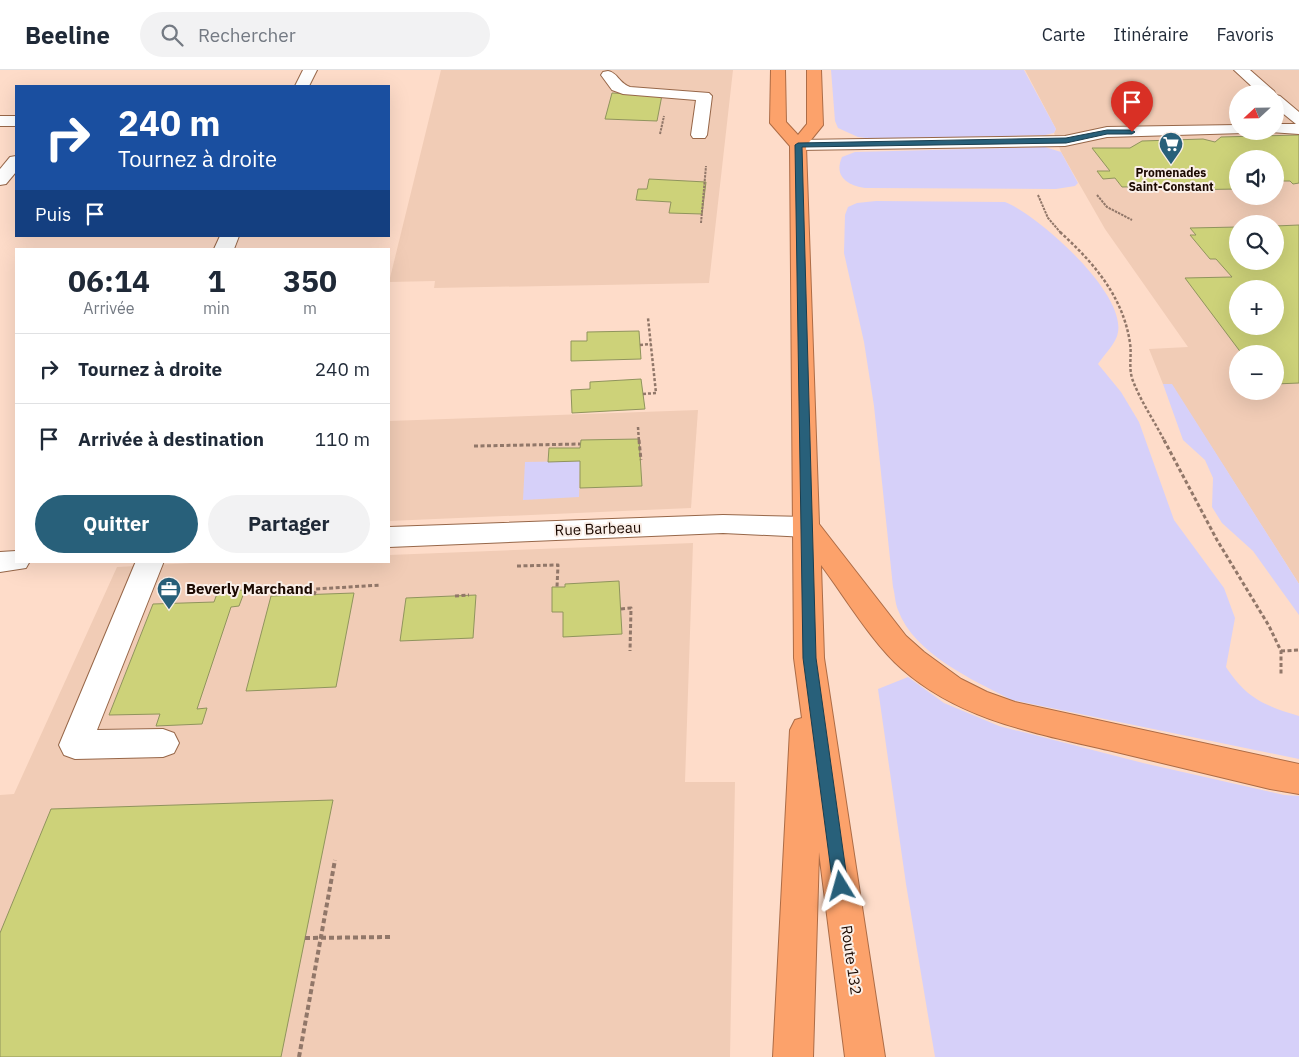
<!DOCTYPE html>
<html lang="fr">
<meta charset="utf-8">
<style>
:root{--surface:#fff;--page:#f2f2f3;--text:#1f2937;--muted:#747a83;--line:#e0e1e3;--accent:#28607a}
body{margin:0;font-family:"IBM Plex Sans",sans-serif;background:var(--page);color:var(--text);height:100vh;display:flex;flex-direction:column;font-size:19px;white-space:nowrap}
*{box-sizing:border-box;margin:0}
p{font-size:16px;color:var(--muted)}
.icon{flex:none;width:28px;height:28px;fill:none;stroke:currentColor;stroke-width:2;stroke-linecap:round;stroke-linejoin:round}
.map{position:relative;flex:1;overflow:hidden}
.details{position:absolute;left:15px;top:178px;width:375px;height:315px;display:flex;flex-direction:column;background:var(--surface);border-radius:0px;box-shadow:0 5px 20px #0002}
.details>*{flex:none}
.guide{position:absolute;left:15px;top:15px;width:375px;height:152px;border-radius:0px;box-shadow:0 5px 20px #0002;background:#1a4fa0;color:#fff;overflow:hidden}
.needle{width:32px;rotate:248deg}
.controls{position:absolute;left:1229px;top:15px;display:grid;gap:10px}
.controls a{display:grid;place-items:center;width:55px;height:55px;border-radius:50%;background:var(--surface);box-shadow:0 5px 20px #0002;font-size:25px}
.pin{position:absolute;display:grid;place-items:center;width:42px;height:42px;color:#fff;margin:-51px -21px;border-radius:50% 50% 50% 0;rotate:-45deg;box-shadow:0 0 5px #0007}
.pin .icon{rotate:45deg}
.me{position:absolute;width:55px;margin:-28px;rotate:352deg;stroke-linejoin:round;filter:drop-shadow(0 0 4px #0008)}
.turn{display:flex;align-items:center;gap:18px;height:105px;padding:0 20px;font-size:22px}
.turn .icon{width:65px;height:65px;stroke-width:2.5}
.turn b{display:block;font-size:35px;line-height:42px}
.then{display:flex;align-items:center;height:48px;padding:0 20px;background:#0003;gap:10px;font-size:19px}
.eta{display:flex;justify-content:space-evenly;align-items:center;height:85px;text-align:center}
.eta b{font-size:30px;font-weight:700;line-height:35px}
.primary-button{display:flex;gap:10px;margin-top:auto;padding:10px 20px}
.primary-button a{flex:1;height:58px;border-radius:30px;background:var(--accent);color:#fff;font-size:20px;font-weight:700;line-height:58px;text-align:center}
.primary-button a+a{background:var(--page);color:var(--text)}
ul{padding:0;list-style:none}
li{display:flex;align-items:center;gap:15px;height:70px;padding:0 20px;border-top:1px solid var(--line)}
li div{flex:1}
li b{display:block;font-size:19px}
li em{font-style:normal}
header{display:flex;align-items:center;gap:30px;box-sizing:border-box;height:70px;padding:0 25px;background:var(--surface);border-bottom:1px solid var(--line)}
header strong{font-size:24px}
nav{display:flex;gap:28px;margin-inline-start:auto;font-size:18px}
.search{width:350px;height:45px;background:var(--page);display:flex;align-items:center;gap:12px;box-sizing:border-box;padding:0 18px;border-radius:28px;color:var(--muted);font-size:19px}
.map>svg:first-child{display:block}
</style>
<header>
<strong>Beeline</strong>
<div class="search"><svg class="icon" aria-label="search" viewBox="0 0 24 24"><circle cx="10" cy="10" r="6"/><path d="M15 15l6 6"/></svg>Rechercher</div>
<nav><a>Carte</a><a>Itinéraire</a><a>Favoris</a></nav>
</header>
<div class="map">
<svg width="1299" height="987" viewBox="0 0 1299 987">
<rect width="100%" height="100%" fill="#fedcc9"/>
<g fill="#f1ccb6" fill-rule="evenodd">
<polygon points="441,0 733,0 709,213 434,218 435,211 389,212"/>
<path d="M 1025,0 L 1299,0 L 1299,514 L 1172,315 L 1163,314 L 1149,279 L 1188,277 L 1105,159 L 1061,82 L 1054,63 L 1056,59 ZM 1238,24 L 1275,24 L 1275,61 L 1238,61 ZM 1238,89 L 1275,89 L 1275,126 L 1238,126 ZM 1238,154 L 1275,154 L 1275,191 L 1238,191 ZM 1238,219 L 1275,219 L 1275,256 L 1238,256 ZM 1238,284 L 1275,284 L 1275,321 L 1238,321 Z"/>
<polygon points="698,340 691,438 389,451 389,351"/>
<polygon points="693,473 685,712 735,712 730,987 0,987 0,725 14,724 117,497 229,491 389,491 389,485"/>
</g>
<g fill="#d6d0f9">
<polygon points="831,0 1024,0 1056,59 1054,63 1045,65 874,69 858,67 838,58 835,51"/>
<path d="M 1045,77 L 1061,82 L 1078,113 L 1075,116 L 1056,119 L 866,118 C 849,116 833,107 842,87 L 855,82 Z"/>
<path d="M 876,131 L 1005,132 C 1038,145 1125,222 1118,262 C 1117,272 1104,285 1098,294 L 1121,322 L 1139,352 L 1174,450 L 1224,518 L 1235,548 L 1226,597 C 1246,628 1265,636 1299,646 L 1299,689 L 1012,630 C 973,610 914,584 898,540 C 895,533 895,524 893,517 L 874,336 L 864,272 L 844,183 L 845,145 L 848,137 L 857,133 Z"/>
<polygon points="1163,314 1172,314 1299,514 1299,545 1253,481 1222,453 1212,437 1213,408 1205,390 1183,370"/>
<polygon points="580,391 579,427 523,430 525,392"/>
<polygon points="908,607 944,633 999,656 1143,693 1284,725 1299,726 1299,987 935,987 906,814 878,619"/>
</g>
<g fill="#cdd279" stroke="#90945d" fill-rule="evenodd">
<polygon points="612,23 662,25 657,51 605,49"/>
<polygon points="1299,65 1299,113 1293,114 1290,111 1275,111 1275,89 1238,89 1238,119 1173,120 1170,116 1122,117 1115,108 1103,109 1097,101 1110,101 1092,78 1130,78 1142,71 1203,69 1215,72 1221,67"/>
<polygon points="649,109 706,112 702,144 669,143 671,132 636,130 638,119 647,119"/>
<path d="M 1299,155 L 1299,313 L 1275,314 L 1275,284 L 1242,284 L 1185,208 L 1232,207 L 1216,189 L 1210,189 L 1190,165 L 1196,165 L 1190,158 L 1238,157 L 1238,191 L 1275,191 L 1275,156 ZM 1238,219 L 1275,219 L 1275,256 L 1238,256 Z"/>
<polygon points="639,261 641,289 571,291 571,271 587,271 587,262"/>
<polygon points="641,309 645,339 572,343 571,320 590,319 590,312"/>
<polygon points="639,369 642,416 580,418 580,391 548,392 549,378 580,378 581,370"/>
<polygon points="619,511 622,564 563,567 563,542 552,542 552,517 565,517 565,514"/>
<polygon points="245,520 239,536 231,537 197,639 207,638 202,654 156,656 160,644 109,645 153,534 214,532 218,521"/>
<polygon points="354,523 336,617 246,621 271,526"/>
<polygon points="476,525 473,568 400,571 406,528"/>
<polygon points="333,730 281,987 0,987 0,863 51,739"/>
</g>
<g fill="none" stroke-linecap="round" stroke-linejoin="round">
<defs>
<g id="minor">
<polygon points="303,0 317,0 309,16 295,16"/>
<polygon points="1234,0 1250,0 1274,21 1276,25 1280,26 1299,42 1299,64 1269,62 1275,61 1275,54 1296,54 1275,37 1275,24 1260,24"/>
<path d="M 608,1 C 618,3 618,12 630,17 L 709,23 L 712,26 L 707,65 L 705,68 L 693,68 L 691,65 L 696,30 L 623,24 L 612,20 L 601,5 L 603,2 Z"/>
<rect x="0" y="46" width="16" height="10"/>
<polygon points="1238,55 1238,61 1245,61 1244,63 1107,67 1065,76 798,80 792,79 790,75 792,71 798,70 1065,66 1107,57"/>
<polygon points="16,86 16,102 6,114 0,115 0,99 10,87"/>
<polygon points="220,166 239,166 234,179 214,179"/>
<polygon points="723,445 807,447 816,450 820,457 816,464 807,467 723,463 389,477 389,457"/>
<polygon points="16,481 16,491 30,491 26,498 0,502 0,482"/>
<polygon points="136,491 164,491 97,660 163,659 174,663 179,673 174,683 163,687 75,689 64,685 59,675"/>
</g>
<path id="highway" d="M 771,0 L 785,0 L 786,52 L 798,65 L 807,54 L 807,0 L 821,0 L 823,55 L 806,76 L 819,454 L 906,566 L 924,582 L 961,609 L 987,622 L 1015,632 L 1299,694 L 1299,724 L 1270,719 C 1216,706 1162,693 1108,680 C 1035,663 960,650 902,599 C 873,574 845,527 821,495 L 824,588 L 885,987 L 845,987 L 819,782 L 813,987 L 773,987 L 790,660 L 795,650 L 802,648 L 794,588 L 790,76 L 770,53 Z"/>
</defs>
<use href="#minor" stroke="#976749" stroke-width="2"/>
<use href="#highway" stroke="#ad6c46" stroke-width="2"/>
<g stroke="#917769" stroke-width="2" stroke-dasharray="2.5 1" stroke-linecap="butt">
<polyline points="660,64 664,46"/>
<polyline points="1038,125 1048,148 1061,163"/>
<polyline points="1097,125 1107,137 1132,150"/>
<polyline points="701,153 706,96"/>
</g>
<g stroke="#917769" stroke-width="2.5" stroke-dasharray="3 2" stroke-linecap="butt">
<path d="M 1060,162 C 1093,192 1123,226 1130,273 C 1132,286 1128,298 1133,311 C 1141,332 1155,352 1165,372"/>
<polyline points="640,275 651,274"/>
<polyline points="643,324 656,323 648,248"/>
<polyline points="638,357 639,372"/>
</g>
<g stroke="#917769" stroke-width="3" stroke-dasharray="4 2.5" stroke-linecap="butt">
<polyline points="639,370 641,390"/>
<polyline points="1164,370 1217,470 1269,556 1281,581 1281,606"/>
<polyline points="474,376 580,374"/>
<polyline points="517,496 558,495 557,517"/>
<polyline points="314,525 316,519 381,515"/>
<polyline points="455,526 469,525"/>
<polyline points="171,533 174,522"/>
<polyline points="621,539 631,538 630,581"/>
<polyline points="1281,581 1299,580"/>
</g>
<g stroke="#917769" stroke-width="4" stroke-dasharray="5 3" stroke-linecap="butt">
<polyline points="305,868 392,867"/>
<polyline points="299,987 335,790"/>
</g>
<use href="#minor" fill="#fff" fill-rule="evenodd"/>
<use href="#highway" fill="#fca26b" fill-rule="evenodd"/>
</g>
<polygon fill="#28607a" stroke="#1a3e4f" points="1107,60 1132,60 1135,62 1132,64 1107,64 1066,73 802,77 816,588 848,816 846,821 841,823 836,821 833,816 803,588 795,75 798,73 1066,68"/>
<defs>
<symbol id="supermarket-pin" viewBox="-11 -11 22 30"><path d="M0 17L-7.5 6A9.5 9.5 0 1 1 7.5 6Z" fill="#28607a" stroke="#faefe8"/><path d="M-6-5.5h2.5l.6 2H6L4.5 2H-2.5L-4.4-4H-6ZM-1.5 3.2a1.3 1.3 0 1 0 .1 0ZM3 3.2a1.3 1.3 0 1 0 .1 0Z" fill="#fff"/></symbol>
<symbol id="office-pin" viewBox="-11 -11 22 30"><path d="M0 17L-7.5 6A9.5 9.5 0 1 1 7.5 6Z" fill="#28607a" stroke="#faefe8"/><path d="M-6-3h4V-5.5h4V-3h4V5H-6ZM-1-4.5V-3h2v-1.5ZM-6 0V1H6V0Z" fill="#fff"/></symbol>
</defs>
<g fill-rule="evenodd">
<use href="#supermarket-pin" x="1157" y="60" width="28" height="38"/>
<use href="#office-pin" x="155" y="505" width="28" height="38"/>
</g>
<g text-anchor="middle" stroke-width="4" stroke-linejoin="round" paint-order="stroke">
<g font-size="12" font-weight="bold" fill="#1b0901" stroke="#faefe8">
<text x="1171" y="107">Promenades<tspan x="1171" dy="14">Saint-Constant</tspan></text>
</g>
<g font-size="15" fill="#1b0901" stroke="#faefe8">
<text transform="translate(598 459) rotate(-2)" y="5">Rue Barbeau</text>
<text transform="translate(851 890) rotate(82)" y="5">Route 132</text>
</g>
<g font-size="15" font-weight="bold" fill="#1b0901" stroke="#faefe8" text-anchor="start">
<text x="186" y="524">Beverly Marchand</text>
</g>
</g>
</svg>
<div class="controls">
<a><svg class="needle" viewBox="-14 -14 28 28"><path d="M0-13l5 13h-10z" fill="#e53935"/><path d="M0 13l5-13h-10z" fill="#747a83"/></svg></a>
<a><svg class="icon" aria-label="sound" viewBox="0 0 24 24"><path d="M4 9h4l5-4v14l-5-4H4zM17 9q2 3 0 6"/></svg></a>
<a><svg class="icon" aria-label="search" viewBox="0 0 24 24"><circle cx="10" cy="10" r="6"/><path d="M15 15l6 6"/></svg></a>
<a>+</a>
<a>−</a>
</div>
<div class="pin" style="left:1132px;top:62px;background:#d93025"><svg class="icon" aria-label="arrive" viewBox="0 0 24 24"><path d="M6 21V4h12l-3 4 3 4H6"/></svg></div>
<svg class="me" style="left:841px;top:816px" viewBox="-20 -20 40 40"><path d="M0-17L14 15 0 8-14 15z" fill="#28607a" stroke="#fff" stroke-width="4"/></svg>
<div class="guide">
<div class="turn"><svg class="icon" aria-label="right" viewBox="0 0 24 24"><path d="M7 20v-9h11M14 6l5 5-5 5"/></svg><div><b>240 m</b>Tournez à droite</div></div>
<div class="then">Puis<svg class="icon" aria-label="arrive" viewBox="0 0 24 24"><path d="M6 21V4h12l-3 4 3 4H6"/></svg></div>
</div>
<section class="details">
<div class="eta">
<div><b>06:14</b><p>Arrivée</p></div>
<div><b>1</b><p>min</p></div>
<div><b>350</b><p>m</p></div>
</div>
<ul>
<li><svg class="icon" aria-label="right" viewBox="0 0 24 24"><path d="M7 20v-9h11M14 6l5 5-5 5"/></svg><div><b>Tournez à droite</b></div><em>240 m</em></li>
<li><svg class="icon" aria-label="arrive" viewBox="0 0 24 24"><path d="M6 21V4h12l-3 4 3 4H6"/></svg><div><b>Arrivée à destination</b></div><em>110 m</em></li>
</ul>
<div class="primary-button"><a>Quitter</a><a>Partager</a></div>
</section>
</div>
